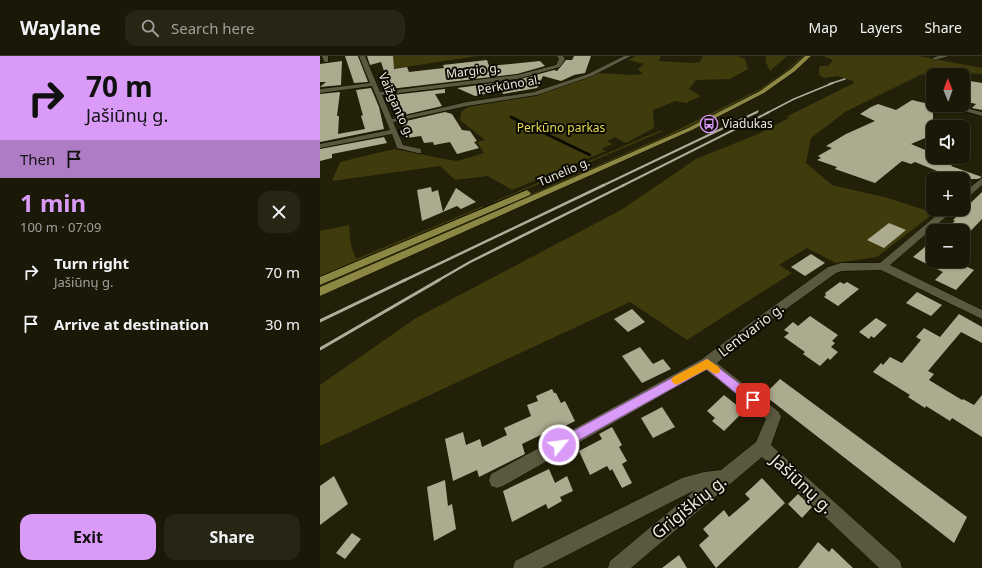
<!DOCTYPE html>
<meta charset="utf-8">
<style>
:root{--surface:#1a1806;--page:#272514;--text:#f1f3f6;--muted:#9fa09b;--line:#383728;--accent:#da9af7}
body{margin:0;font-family:"Noto Sans",sans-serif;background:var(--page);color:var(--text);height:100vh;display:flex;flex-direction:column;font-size:15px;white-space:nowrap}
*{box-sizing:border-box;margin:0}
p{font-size:13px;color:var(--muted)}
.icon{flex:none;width:22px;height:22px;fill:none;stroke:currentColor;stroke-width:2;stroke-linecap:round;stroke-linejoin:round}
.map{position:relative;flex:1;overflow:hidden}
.details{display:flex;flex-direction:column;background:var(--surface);width:320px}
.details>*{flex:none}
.top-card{background:#da9af7;color:#111;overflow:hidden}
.needle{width:26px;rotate:359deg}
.controls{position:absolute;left:606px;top:12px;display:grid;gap:8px}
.controls a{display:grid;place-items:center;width:44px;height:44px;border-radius:8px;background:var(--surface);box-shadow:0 1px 3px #0004,0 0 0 1px var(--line);font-size:20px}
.pin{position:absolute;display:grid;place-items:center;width:34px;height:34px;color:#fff;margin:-17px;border-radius:8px;box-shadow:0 2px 6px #0006}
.me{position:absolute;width:44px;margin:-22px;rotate:61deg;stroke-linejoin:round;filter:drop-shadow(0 0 3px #0008)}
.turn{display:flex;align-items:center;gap:14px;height:84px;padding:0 20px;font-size:18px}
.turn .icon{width:52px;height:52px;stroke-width:2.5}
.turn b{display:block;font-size:28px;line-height:34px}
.then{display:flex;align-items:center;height:38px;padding:0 20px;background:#0003;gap:8px;font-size:15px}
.round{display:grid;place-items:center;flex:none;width:42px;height:42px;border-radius:12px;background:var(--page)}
.overview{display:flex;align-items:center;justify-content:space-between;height:68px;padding:0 20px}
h1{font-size:24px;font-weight:700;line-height:30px;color:var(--accent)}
.button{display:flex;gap:8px;margin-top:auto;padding:8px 20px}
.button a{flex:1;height:46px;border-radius:12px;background:var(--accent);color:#111;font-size:16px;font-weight:700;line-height:46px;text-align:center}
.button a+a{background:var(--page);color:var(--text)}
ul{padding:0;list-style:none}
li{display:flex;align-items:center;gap:12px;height:52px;padding:0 20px}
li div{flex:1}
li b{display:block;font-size:15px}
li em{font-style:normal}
header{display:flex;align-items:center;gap:24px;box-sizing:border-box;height:56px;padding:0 20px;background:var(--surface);border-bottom:1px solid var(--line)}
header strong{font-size:19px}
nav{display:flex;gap:22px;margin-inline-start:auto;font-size:14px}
.search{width:280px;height:36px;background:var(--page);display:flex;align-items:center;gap:10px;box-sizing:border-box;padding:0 14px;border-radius:12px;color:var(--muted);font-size:15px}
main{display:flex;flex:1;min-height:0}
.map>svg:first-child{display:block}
</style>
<header>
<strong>Waylane</strong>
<div class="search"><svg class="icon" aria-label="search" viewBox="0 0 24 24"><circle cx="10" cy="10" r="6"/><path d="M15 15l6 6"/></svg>Search here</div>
<nav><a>Map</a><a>Layers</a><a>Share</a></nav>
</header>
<main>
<section class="details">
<div class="top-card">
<div class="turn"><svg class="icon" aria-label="right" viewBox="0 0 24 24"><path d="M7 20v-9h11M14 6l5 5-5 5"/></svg><div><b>70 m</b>Jašiūnų g.</div></div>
<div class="then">Then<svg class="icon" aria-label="arrive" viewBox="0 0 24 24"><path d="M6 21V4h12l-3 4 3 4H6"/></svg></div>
</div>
<div class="overview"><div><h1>1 min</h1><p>100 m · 07:09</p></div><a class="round"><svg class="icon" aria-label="close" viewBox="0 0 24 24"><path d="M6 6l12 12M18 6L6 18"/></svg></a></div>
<ul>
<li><svg class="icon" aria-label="right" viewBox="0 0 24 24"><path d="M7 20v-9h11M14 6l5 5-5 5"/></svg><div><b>Turn right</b><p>Jašiūnų g.</p></div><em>70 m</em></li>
<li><svg class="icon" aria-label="arrive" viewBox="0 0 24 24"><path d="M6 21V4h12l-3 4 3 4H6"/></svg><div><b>Arrive at destination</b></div><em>30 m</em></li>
</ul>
<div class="button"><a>Exit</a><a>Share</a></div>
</section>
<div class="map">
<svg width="662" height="512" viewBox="0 0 662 512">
<rect width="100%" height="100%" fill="#222008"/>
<g fill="#3f3b0d">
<polygon points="69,0 158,0 78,12 70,12"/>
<polygon points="316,0 341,0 339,5 372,7 380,6 383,0 417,0 425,3 428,13 410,23 376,24 369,33 381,40 366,47 356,45 333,54 334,72 306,87 295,81 287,85 293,88 281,93 286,95 192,134 168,120 135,124 120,110 12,125 20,106 74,93 130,104 137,105 164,97 157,86 165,84 140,64 141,56 148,51 215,40 279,17 311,19 323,18 318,13 324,8 308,4"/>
<polygon points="446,0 467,0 450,15 446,6"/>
<polygon points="482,0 484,0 464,18 440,34 392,60 316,96 0,232 0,230 345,80 438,34 462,18"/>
<polygon points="503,0 598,0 662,12 662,18 617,16 600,19 525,56 491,82 486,107 512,129 568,142 614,157 557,201 516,207 487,192 459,209 472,217 367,284 310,246 0,390 0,329 96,262 301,154 376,103 438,78 469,62 466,61 534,27 533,25 518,20 504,22 499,19 499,14 500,10 508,10 513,4"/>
<polygon points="339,75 343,75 176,146 173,146"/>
<polygon points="163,150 163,152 0,221 0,175 29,169 31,189 36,203"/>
</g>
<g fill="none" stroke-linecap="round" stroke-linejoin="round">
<polyline stroke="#0b0a01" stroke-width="2.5" points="191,61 270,99"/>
</g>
<g fill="#adab8f">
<polygon points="25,0 38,0 48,26 34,27"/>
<polygon points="47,0 73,0 74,13 87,11 89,16 124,12 123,9 167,4 169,10 220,5 225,10 197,18 70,33 61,6 50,9"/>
<polygon points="254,0 271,0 265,17 254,19 241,25 223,20 217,32 183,38 181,32 166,37 165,38 155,40 137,32 197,24 234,14 237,15 246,4 252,4"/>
<polygon points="22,5 21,29 0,31 6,26 0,26 0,8"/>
<polygon points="650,25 662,27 662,54 652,52 656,48 643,45 643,31"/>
<polygon points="51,32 59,51 64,73 0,86 0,38 20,36 17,60 19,60 18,78 45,73 41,60 43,59 42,56 36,34"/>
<polygon points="125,33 125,37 115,38 122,50 80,60 73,39"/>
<polygon points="592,44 613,49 613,66 624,70 613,71 613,76 608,79 610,80 591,88 610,96 608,97 613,99 613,101 619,101 635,107 631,110 662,121 658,123 637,123 595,106 591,108 582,105 555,127 515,113 517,111 497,104 501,102 498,100 512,92 506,90 526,78 555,65 540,58 551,51 558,48 576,54"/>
<polygon points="125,56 132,58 142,74 150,75 157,85 154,86 159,92 137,98 130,86 114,89 113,86 104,87 101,80 87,82 82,66"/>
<polygon points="64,81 67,87 12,98 12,102 0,105 0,93"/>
<polygon points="111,131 112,136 118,134 123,156 102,165 97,134"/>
<polygon points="136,132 156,146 141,153 137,150 123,156"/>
<polygon points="662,136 662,163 643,183 643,175 623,175 635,165 633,164"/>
<polygon points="569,167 586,174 564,192 547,184"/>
<polygon points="613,184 613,205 635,205 654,214 636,234 615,224 623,216 593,201"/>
<polygon points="491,198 505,207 485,220 471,211"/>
<polygon points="520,226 524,228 527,226 539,233 518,250 504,241 506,239 505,237"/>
<polygon points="597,236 622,249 611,260 586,247"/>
<polygon points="312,253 325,266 308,276 294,263"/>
<polygon points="639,258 662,271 662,287 641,276 608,315 614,318 609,324 642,344 643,343 654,349 662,339 662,381 632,362 630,365 606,350 605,352 588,341 590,339 553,316 561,307 563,309 570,301 582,307 601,284 596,281 604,272 620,281"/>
<polygon points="490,260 518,279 512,285 515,287 511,291 518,296 510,304 508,302 500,310 483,298 485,296 464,281 469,277 464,274 473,266 478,270"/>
<polygon points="556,262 567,269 554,282 551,280 549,283 539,276"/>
<polygon points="320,291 333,308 343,303 351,313 322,327 302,300"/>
<polygon points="460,323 647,461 634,487 444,339"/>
<polygon points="232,333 234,337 236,337 241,347 245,345 255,365 241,372 242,374 232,379 231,376 226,379 225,377 202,388 205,398 159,421 157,414 133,425 125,383 143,376 146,389 160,383 162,391 187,379 184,372 211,360 207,349 218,345 216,340"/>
<polygon points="404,339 424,355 404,375 392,365 395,362 387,355"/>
<polygon points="342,351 355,371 333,382 321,362"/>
<polygon points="292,371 302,389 299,391 307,405 302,408 312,427 302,432 292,413 290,415 287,410 270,419 259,395 282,383 279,378"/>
<polygon points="229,413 235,427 247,420 253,435 240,441 242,445 228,453 226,448 192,466 183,435"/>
<polygon points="14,420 28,448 0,469 0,430"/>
<polygon points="442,422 465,447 396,512 379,489 389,480 383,473 404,454 409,461 430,443 425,438"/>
<polygon points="125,424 128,450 132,448 136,473 114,485 107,431"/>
<polygon points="478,438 492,451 482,462 468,448"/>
<polygon points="32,477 41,483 25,503 16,497"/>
<polygon points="498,486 509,496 512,492 533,512 478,512"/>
<polygon points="359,499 367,512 342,512"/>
</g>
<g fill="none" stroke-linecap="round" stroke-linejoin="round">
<defs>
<g id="minor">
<polygon points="2,0 8,0 8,6 4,6"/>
<polygon points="39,0 45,0 60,36 197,19 236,9 239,3 237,0 243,0 245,3 240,11 197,23 62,39 72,63 147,46 214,36 268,18 304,0 311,0 272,20 217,39 147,50 73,66 83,89 101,93 101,97 98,97 77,92 72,78 0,92 0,88 70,74 52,30 0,37 0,33 50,27"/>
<polygon points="618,0 629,0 615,4 612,2"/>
<polygon points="613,41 613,48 608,46 608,44"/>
<polygon points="623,49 634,49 662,56 662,60"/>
<polygon points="662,122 662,129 646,143 643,144 643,137"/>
<polygon points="624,153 635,153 570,209 662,254 662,263 561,214 522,215 516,217 437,274 397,307 459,356 461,361 451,389 580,505 582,512 559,512 442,401 311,512 288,512 290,505 375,434 222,512 193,512 195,505 362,422 384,416 401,414 436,386 446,363 386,314 183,430 177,432 171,430 169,424 171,418 382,303 429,268 508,211 521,207 560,207"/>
</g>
<g id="primary">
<polygon points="485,0 491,0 475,15 444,37 372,74 0,240 0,231 368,72 440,35 471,13"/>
<polygon points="207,134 211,137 210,139 0,229 0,221"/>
</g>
</defs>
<use href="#minor" stroke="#0b0900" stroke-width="1"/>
<use href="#primary" stroke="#0b0900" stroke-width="1"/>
<use href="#minor" fill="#5a583e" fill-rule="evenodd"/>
<use href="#primary" fill="#8c8742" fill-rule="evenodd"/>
<g stroke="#afae9d" stroke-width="1.5">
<polyline points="509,28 525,23"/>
<polyline points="435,57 438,55"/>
<polyline points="447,57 474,43 513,27"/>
</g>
<g stroke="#afae9d" stroke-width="2">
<polyline points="282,130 437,56"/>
<polyline points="302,130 449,56"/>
</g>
<g stroke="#afae9d" stroke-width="2.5">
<polyline points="83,225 284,129"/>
<polyline points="117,225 150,206 304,129"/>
</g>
<g stroke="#afae9d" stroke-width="3">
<polyline points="0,265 85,224"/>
<polyline points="0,293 119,224"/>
</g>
</g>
<polygon fill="#da9af7" stroke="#8e64a1" points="387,303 437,341 439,344 437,348 433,349 429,348 387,313 243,393 239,395 235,393 233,389 235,385"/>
<polygon fill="#f59e0b" points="387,303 399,311 400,314 399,317 395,318 387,313 360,327 356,329 353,327 351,324 353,321"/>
<defs>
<symbol id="bus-ring" viewBox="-11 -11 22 22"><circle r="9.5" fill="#0a0902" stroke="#da9af7" stroke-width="1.5"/><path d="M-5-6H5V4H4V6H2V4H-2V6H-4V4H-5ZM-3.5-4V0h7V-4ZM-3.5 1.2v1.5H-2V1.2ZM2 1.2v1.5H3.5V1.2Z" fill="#da9af7"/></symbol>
</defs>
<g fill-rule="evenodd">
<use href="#bus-ring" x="379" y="58" width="20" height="20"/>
</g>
<g text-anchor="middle" stroke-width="4" stroke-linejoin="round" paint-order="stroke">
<g font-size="12" fill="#ebeadc" stroke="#0a0902">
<text transform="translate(153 15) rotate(-7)" y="4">Margio g.</text>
<text transform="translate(189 29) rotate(-10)" y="4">Perkūno al.</text>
<text transform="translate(76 49) rotate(66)" y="4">Vaižganto g.</text>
<text transform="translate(244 116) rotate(-23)" y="4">Tunelio g.</text>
</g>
<g font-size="12" fill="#ebeadc" stroke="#0a0902" text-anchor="start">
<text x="402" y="72">Viadukas</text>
</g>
<g font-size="12" fill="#e6db4d" stroke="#0a0902">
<text x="241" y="76">Perkūno parkas</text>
</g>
<g font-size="14" fill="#ebeadc" stroke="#0a0902">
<text transform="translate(431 274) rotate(-37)" y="5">Lentvario g.</text>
</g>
<g font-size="17" fill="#ebeadc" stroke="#0a0902">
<text transform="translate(482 428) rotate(43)" y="6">Jašiūnų g.</text>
<text transform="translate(369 451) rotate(-39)" y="6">Grigiškių g.</text>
</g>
</g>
</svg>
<div class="controls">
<a><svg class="needle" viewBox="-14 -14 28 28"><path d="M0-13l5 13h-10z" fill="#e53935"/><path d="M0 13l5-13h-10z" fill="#9fa09b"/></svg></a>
<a><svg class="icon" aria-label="sound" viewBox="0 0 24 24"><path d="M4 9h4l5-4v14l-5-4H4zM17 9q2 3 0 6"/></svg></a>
<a>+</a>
<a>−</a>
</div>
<div class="pin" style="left:433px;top:344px;background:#d93025"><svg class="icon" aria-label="arrive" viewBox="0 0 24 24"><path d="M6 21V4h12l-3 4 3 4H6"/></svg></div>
<svg class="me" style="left:239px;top:389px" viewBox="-20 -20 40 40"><circle r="17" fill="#da9af7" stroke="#fff" stroke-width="3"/><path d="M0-11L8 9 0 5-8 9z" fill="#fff"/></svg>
</div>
</main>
